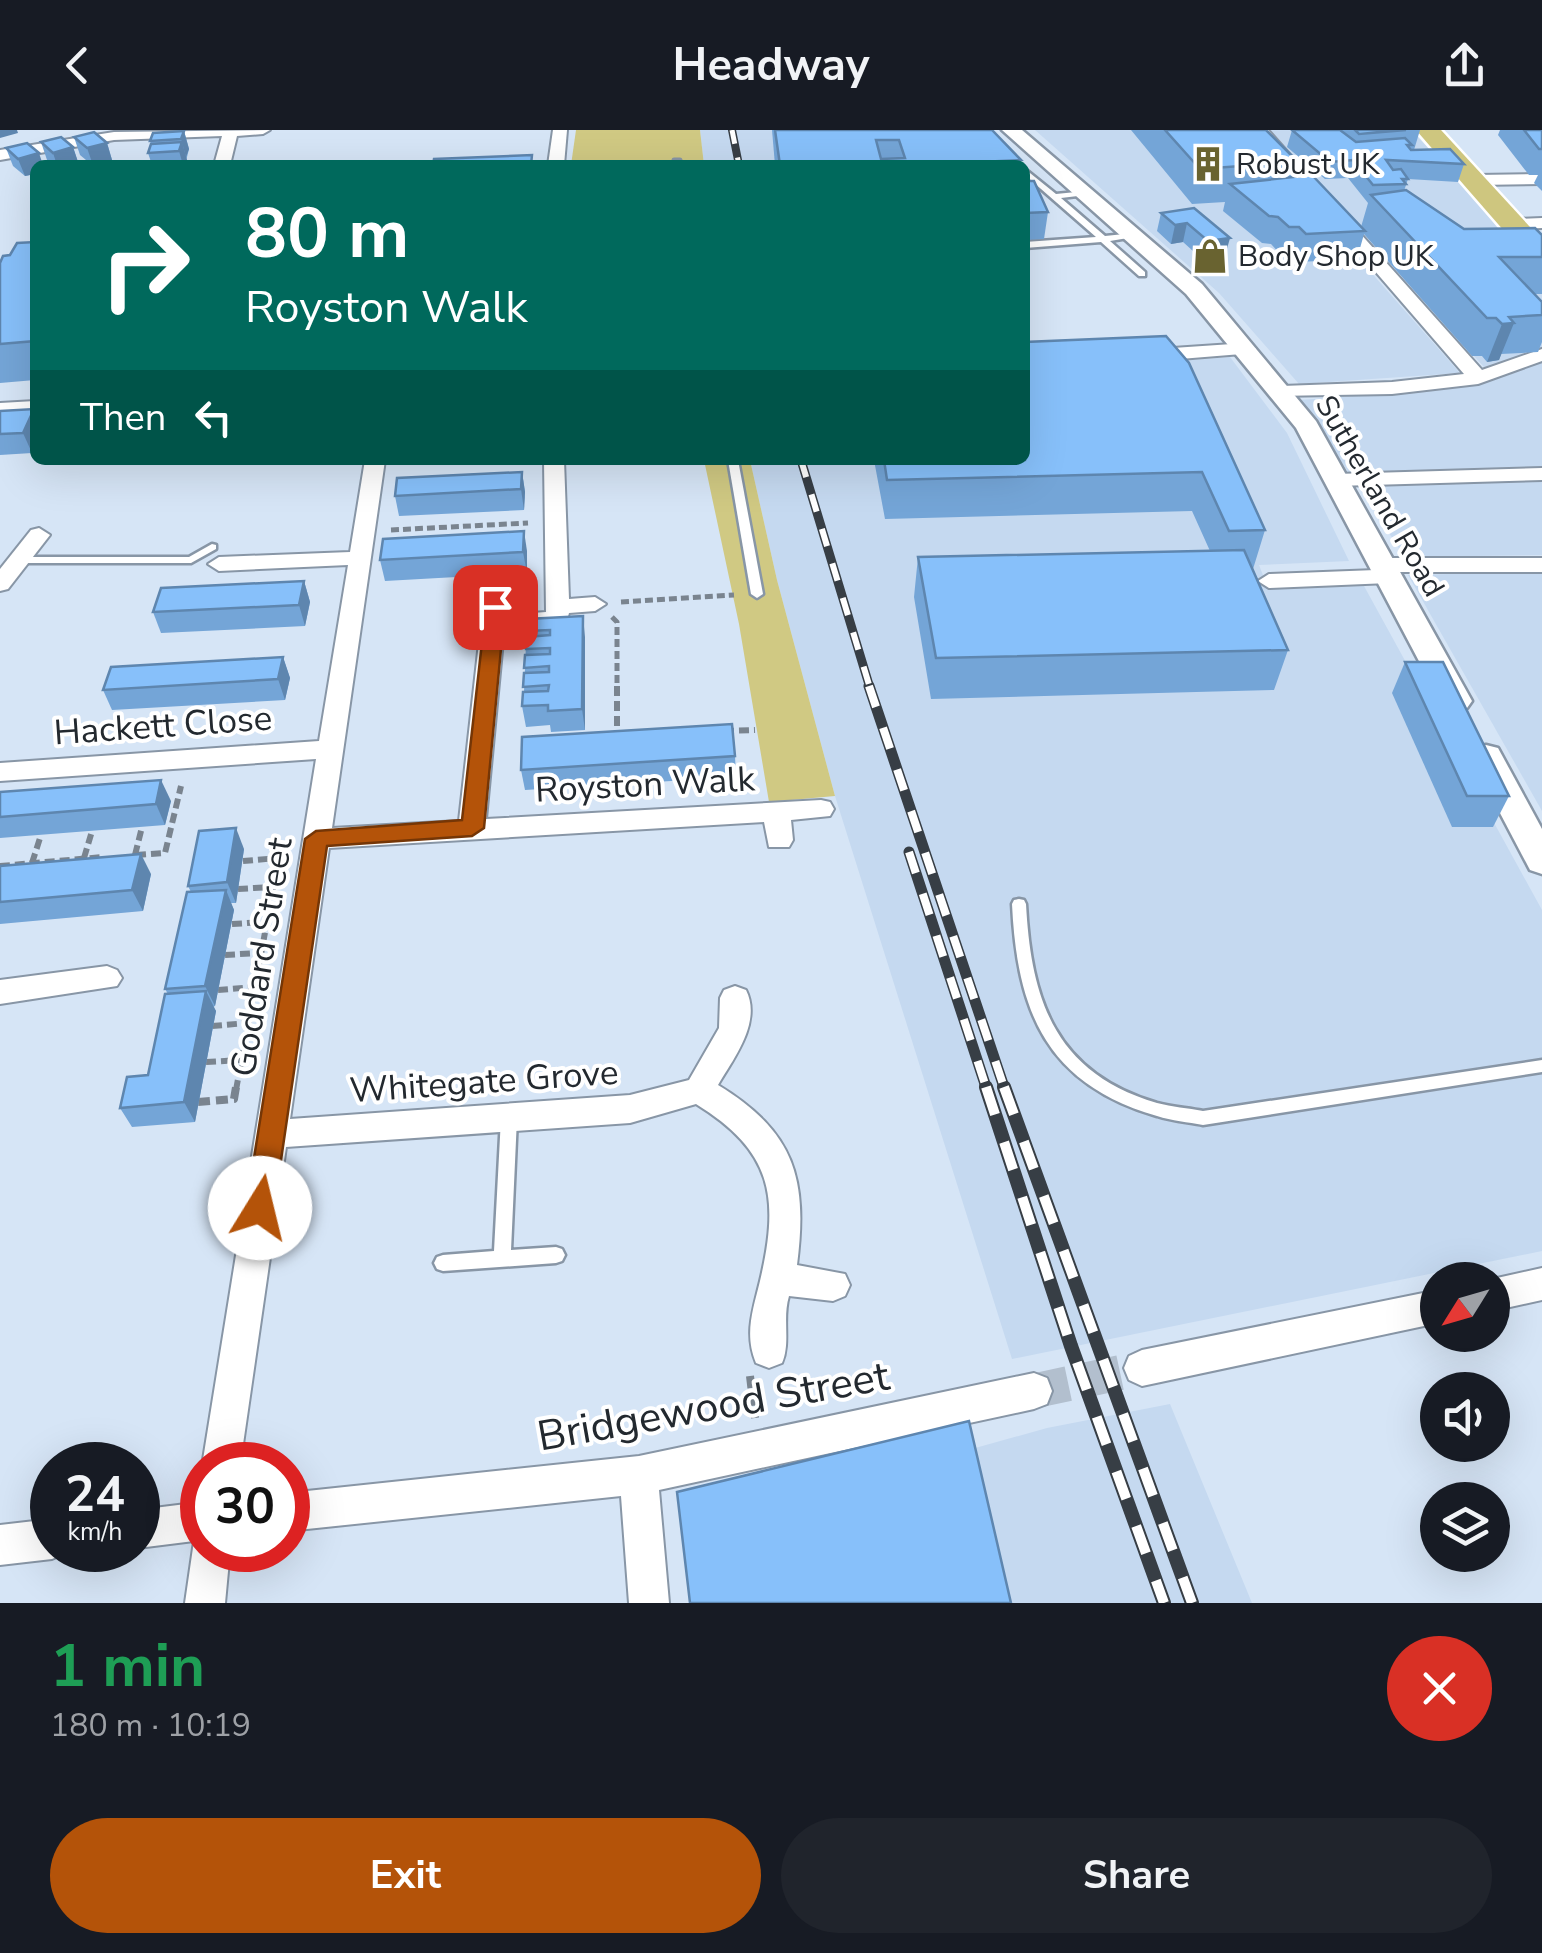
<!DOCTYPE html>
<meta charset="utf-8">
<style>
:root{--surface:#171b24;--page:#20242c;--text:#f1f3f6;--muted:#9ea1a6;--accent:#b45309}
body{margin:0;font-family:"Nunito Sans",sans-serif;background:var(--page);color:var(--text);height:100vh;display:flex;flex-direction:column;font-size:38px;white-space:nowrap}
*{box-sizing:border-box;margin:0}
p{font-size:32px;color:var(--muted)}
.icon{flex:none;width:55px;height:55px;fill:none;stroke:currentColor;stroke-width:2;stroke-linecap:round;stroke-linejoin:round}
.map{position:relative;height:1473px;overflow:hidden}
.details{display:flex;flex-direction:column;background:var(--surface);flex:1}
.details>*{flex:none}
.top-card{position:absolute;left:30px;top:30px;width:1000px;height:305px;border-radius:15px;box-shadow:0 10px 40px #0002;background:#00695c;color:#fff;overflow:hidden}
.needle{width:65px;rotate:233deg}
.tools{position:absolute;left:1420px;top:1132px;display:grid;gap:20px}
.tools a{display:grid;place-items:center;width:90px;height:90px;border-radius:50%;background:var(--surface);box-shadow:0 10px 40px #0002;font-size:50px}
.speed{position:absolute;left:30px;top:1312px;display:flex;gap:20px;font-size:50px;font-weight:700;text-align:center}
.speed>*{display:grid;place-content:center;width:130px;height:130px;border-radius:50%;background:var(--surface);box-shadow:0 10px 40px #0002;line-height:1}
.speed small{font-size:25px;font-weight:400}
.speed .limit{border:15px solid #d22;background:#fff;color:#111}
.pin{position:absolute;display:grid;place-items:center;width:85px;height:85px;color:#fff;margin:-42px;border-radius:20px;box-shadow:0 5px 15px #0006}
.me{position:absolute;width:110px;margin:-55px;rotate:9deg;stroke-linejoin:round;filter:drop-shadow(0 0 8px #0008)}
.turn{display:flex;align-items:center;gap:35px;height:210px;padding:0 50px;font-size:45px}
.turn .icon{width:130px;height:130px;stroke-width:2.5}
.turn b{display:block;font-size:70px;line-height:85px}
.then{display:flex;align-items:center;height:95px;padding:0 50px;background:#0003;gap:20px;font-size:38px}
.round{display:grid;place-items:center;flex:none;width:105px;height:105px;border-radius:52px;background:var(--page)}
.overview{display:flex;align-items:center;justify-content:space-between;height:170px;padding:0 50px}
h1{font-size:60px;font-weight:700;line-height:75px;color:#1e9e55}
.action{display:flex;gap:20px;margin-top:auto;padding:20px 50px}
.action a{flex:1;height:115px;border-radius:60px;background:var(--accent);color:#fff;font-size:40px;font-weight:700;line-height:115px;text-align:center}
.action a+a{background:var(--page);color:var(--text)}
header{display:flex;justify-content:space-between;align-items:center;height:130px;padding:0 50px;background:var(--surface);font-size:45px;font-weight:700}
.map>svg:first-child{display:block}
</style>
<header><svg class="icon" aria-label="back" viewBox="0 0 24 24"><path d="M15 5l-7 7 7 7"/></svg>Headway<svg class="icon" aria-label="share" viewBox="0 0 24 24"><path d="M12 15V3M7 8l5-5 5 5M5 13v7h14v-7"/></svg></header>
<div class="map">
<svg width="1542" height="1473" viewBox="0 0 1542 1473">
<rect width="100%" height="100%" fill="#d6e5f6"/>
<g fill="#c5d9f0">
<polygon points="700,0 919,0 1000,35 704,35"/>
<polygon points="1035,0 1245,0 1460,243 1299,254 1219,163"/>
<polygon points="1267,0 1411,0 1472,64 1542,157 1542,219 1496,237 1484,237"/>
<polygon points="1230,227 1287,303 1349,431 1259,435 1268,458 1364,456 1542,780 1542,1121 1012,1229 835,666 777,450 750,330 1025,330 1142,234"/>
<polygon points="1542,231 1542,425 1405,427 1300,270 1393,263 1482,251"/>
<polygon points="1542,442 1542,681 1408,445"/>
<polygon points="1170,1274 1252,1473 690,1473 961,1322 1047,1298"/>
</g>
<g fill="#d0c983">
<polygon points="576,0 700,0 704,35 571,35"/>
<polygon points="704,330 750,330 777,450 835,666 769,672 739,494"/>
</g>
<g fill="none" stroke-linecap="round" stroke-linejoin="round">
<polyline stroke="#b2bfce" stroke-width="35" stroke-dasharray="35 18" stroke-linecap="butt" points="1034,1261 1142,1238"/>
<defs>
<g id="service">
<polygon points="674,30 680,30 681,35 673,35"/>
<polygon points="1025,39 1056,64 1086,61 1086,65 1061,68 1105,106 1134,103 1134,107 1110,111 1145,142 1145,146 1139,146 1101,112 1025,118 1025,112 1096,107 1025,45"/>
<polygon points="728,330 738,330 763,464 757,468 751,464"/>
<polygon points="212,414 216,415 216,419 191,433 20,433 14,430 20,427 189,427"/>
<path d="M 1019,769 L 1024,770 L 1026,774 C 1031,870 1055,943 1157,973 C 1172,977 1188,978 1203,981 L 1542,930 L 1542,942 L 1203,995 C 1188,992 1172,991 1157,986 C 1046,954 1017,881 1012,774 L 1014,770 Z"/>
<polygon points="509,981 515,983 517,988 511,1120 556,1117 562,1119 565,1125 562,1131 556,1133 443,1141 437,1139 434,1133 437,1127 443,1125 494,1121 501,988 503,983"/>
</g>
<g id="minor">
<polygon points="270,0 263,4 237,6 230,35 214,35 222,6 114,10 0,30 0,20 114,2"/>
<polygon points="553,0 567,0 564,35 548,35"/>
<polygon points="1253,0 1268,0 1482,240 1542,219 1542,231 1478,254 1392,264 1275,266 1275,258 1282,256 1392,252 1464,244"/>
<polygon points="1542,44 1542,54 1476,55 1468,50 1476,45"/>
<polygon points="1542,88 1542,98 1516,99 1508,94 1516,89"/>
<polygon points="1247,213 1256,219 1254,223 1143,232 1134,226 1143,220"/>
<polygon points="35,271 35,283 0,285 0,273"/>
<path d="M 365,330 L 385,330 L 332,698 L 459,691 L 483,477 L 495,470 L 503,472 L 506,485 L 546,482 L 544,330 L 564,330 L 569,469 L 595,467 L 606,474 L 595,481 L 569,483 L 566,494 L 558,496 L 504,500 L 486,689 L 821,670 L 830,672 L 834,679 L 830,686 L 791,690 L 793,710 L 789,717 L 769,717 L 764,692 L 329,718 L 290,989 L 630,965 L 689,950 L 719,898 L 720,868 L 724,860 L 735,856 L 746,860 C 762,892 734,928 718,955 C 795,1002 808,1049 797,1135 L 845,1144 L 850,1155 L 845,1166 L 833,1171 L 789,1166 C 782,1189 791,1212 782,1233 L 769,1238 L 756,1233 C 744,1204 753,1180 760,1151 C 780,1066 772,1021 696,974 L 630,993 L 286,1017 L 240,1335 L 202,1336 L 316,629 L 0,651 L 0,633 L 319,611 L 348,435 L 219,441 L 208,434 L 219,427 L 350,422 Z"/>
<polygon points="1542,338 1542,350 1336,356 1326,350 1336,344"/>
<polygon points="39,398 50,405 8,459 0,461 0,439 31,400"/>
<polygon points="1384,428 1542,428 1542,442 1397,442 1400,446 1397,451 1389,453 1269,458 1258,451 1269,444 1376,440 1373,435 1376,430"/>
<polygon points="107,836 117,840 122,848 117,856 0,874 0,850"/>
<polygon points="1542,1138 1542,1170 1492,1181 1492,1150 1488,1150"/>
<polygon points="1438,1160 1438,1193 1142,1256 1129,1250 1124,1238 1129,1226 1142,1220"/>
<polygon points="1034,1243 1047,1248 1052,1261 1047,1274 1034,1279 659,1360 669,1473 629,1473 621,1366 288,1401 288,1363 639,1326"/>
<polygon points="202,1372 202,1420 230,1420 225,1473 185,1473 194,1411 138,1418 138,1380"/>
<polygon points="52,1389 52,1420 67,1420 66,1423 52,1429 0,1435 0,1395"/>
</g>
<g id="tertiary">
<polygon points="1002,0 1022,0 1202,154 1316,291 1472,571 1467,578 1456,581 1445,578 1440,571 1296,298 1186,164"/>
<polygon points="1486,615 1498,618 1542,699 1542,744 1530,740 1470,626 1474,618"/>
</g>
<polygon id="primary" points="1416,0 1441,0 1542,110 1542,135 1532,133"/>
</defs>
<use href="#service" stroke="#8896a6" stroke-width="5"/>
<use href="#minor" stroke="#8896a6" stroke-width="4"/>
<use href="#tertiary" stroke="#8896a6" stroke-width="5"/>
<use href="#primary" stroke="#fff" stroke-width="5"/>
<g stroke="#7a848f" stroke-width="5" stroke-dasharray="8 4" stroke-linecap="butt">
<polyline points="391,400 528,393"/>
<polyline points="621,472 734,465"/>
<polyline points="612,487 617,492 617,558"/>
</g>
<g stroke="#7a848f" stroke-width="6" stroke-dasharray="10 5" stroke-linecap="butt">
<polyline points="617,556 617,607"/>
<polyline points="724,601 755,600"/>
<polyline points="135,725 142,697"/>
<polyline points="136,725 165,723 181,656"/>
<polyline points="84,728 92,701"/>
<polyline points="243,731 278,728"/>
<polyline points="32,733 41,705"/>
<polyline points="0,736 103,727"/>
<polyline points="238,759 272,757"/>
<polyline points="232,794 265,792"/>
<polyline points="225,825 259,823"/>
<polyline points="218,860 253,857"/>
<polyline points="212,896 247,893"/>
<polyline points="206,932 241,930"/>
<polyline points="236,960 280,721"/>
</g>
<g stroke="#7a848f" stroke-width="8" stroke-dasharray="12 6" stroke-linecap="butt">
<polyline points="198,972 234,969 236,957"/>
<polyline points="750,1246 755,1288"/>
</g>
<use href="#service" fill="#fff" fill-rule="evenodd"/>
<use href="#minor" fill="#fff" fill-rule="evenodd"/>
<use href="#tertiary" fill="#fff" fill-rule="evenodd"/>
<use href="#primary" fill="#cec67f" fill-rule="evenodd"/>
<defs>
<polyline id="rail-far3" points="732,0 739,35"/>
<polyline id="rail-far2" points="801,330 870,558"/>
<g id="rail-far1">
<polyline points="869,556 1005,960"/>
<polyline points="909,722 987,960"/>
</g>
<g id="rail">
<polyline points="986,957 1071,1216 1164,1473"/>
<polyline points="1004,957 1192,1473"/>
</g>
</defs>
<use href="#rail-far3" stroke="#373e45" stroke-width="8"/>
<use href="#rail-far2" stroke="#373e45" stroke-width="9"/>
<use href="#rail-far1" stroke="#373e45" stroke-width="11"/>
<use href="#rail" stroke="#373e45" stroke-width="14"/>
<use href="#rail-far3" stroke="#fff" stroke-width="5" stroke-dasharray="14" stroke-linecap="butt"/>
<use href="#rail-far2" stroke="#fff" stroke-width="6" stroke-dasharray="18" stroke-linecap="butt"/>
<use href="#rail-far1" stroke="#fff" stroke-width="8" stroke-dasharray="22" stroke-linecap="butt"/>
<use href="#rail" stroke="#fff" stroke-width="10" stroke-dasharray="29" stroke-linecap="butt"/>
</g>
<g fill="#74a5d7">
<polygon points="772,0 992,0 1021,30 1020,35 775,35"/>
<polygon points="1131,0 1266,0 1298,32 1294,47 1361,97 1368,73 1348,48 1325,49 1287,17 1292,0 1420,0 1414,20 1464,34 1458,52 1408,49 1404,61 1464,99 1542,105 1542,164 1534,164 1542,172 1542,212 1538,222 1501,224 1499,230 1487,232 1482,226 1472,226 1364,104 1357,129 1299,132 1292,124 1281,125 1271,114 1262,113 1223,81 1225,72 1192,74"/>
<polygon points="1500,0 1542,0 1542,61 1534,53 1538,45 1529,45 1498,5"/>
<polygon points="184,1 189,19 185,35 152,35 148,23 151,14 150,11"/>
<polygon points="74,7 107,13 112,30 92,35 80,25"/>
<polygon points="41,12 73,17 79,35 53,35 47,30"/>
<polygon points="6,18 35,35 35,44 25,46 13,36"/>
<polygon points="1025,51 1048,82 1044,109 1025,110"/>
<polygon points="1194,78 1225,126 1203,130 1183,112 1171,114 1157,101 1161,83"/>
<polygon points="35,112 35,250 0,253 0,133"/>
<polygon points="1166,206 1265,400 1253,439 1288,520 1274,560 931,569 914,467 918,427 1210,421 1192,381 885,389 874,330 1025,330"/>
<polygon points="34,279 35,316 32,323 0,325 0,281"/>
<polygon points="522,342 525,362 524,380 399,386 395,366"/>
<polygon points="527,421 527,443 385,451 380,430"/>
<polygon points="304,451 310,472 305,496 161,503 153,482"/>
<polygon points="527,489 585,507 585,600 551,602 550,595 526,597 522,576 524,562"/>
<polygon points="283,527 290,548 285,570 112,580 103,560"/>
<polygon points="1405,532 1509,666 1493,697 1452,697 1392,563"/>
<polygon points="735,626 736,647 525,660 521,640"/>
<polygon points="0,662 171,671 165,695 0,708"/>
<polygon points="244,719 236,773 231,773 234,780 215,876 213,877 216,881 195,992 132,997 120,978 148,945 168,864 165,859 191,762 188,756"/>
<polygon points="0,736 151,744 143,781 0,794"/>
</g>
<g fill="#5e86af">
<polygon points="0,0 17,0 18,3 0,8"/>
<polygon points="184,1 189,19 186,27 181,9"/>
<polygon points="182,12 187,30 185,35 183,35 179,21"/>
<polygon points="107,13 112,30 93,35 87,18"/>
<polygon points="73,17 79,35 57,35 53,23"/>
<polygon points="39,23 43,35 35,35 35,44 25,46 18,29"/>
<polygon points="1187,93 1183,112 1171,114 1175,95"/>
<polygon points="1230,108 1225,126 1203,130 1208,111"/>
<polygon points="1514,193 1499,230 1487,232 1502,194"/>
<polygon points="34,279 35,316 32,323 23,303"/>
<polygon points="522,342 525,362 524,380 521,359"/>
<polygon points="524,401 527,421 527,443 523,422"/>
<polygon points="304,451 310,472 305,496 299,475"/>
<polygon points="583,486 585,507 585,600 582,579"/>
<polygon points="283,527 290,548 285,570 278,549"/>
<polygon points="161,650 171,671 165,695 156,674"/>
<polygon points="236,698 244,719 236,773 227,752"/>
<polygon points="141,724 151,744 143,781 132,760"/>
<polygon points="226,760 234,780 215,876 205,856"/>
<polygon points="206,861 216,881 195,992 184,972"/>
</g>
<g fill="#87c0fa" stroke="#5e86af" stroke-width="2.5" fill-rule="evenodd">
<path d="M 775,0 L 992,0 L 1021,30 L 911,35 L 780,35 ZM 876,10 L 899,10 L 905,28 L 881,29 Z"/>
<polygon points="1165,0 1266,0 1298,32 1200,39"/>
<polygon points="1292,0 1340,0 1356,12 1405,8 1412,15 1407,15 1411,20 1450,19 1464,34 1386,30 1393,40 1401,39 1408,49 1402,49 1406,54 1373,55 1353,30 1330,32"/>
<polygon points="1355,0 1406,0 1359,4"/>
<polygon points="1524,0 1542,0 1542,19 1539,19"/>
<polygon points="184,1 181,9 150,11 153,3"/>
<polygon points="94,2 107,13 87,18 74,7"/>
<polygon points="61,7 73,17 53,23 41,12"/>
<polygon points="182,12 179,21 148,23 151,14"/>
<polygon points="27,13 39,23 18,29 6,18"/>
<polygon points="532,25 531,35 433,35 434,29"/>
<polygon points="1312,45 1365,101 1306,104 1299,97 1289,97 1278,87 1269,86 1230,54"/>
<polygon points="1025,51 1034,51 1048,82 1025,83"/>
<polygon points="1406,60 1464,99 1535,98 1542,105 1542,127 1499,127 1542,172 1542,185 1509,187 1514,193 1502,194 1496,188 1487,188 1371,65"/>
<polygon points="1194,78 1230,108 1208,111 1187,93 1175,95 1161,83"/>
<polygon points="35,112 35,211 0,214 0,133 3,126 10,125 17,113"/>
<polygon points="1166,206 1189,233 1265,400 1229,401 1202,342 887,350 884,330 1025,330 1025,212"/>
<polygon points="34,279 23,303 0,304 0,281"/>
<polygon points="522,342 521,359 395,366 397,348"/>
<polygon points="524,401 523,422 380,430 383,409"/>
<polygon points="1244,420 1288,520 936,528 918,427"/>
<polygon points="304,451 299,475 153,482 161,458"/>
<polygon points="583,486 582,579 548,581 548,575 522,576 523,562 548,561 549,555 523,557 524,543 549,542 549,536 524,538 525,525 550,524 550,518 526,519 526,507 550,505 550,500 526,501 527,489"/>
<polygon points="283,527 278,549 103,560 111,537"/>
<polygon points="1405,532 1443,532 1509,666 1467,666"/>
<polygon points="732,594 735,626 521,640 522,607"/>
<polygon points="161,650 156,674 0,687 0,662"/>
<polygon points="236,698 227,752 188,756 199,701"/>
<polygon points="141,724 132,760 0,772 0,736"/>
<polygon points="226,760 205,856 165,859 187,762"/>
<polygon points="206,861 184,972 120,978 127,947 148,945 165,864"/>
<polygon points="969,1291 1011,1473 690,1473 677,1362"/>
</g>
<polygon fill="#b45309" stroke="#753606" stroke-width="2.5" points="495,471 505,477 484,698 472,706 327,716 274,1078 270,1087 260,1090 250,1087 246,1078 305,709 316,701 462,690 486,477"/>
<defs>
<symbol id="building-bare" viewBox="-9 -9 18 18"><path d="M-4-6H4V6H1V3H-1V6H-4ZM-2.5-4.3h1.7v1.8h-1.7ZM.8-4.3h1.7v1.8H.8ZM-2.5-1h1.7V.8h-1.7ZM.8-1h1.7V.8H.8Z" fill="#696330" stroke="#fff" stroke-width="2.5" paint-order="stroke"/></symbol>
<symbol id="shop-bare" viewBox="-9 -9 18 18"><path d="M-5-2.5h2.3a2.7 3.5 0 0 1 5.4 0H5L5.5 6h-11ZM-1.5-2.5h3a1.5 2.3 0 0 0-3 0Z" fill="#696330" stroke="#fff" stroke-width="2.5" paint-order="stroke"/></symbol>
</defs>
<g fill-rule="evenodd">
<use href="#building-bare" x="1183" y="9" width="50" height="50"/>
<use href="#shop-bare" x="1185" y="101" width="50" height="50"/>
</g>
<g text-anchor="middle" stroke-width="8" stroke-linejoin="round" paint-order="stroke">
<g font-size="30" fill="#23292f" stroke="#fff" text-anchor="start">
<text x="1236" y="44">Robust UK</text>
<text x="1238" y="136">Body Shop UK</text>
</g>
<g font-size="30" fill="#23292f" stroke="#fff">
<text transform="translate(1380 366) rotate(60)" y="10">Sutherland Road</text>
</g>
<g font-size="35" fill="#23292f" stroke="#fff">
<text transform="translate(163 595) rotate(-4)" y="12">Hackett Close</text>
<text transform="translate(645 654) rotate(-3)" y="12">Royston Walk</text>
<text transform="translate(261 827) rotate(-81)" y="12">Goddard Street</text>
<text transform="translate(484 951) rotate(-4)" y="12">Whitegate Grove</text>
</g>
<g font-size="42" fill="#23292f" stroke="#fff">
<text transform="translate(713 1275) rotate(-10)" y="15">Bridgewood Street</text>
</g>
</g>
</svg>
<div class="tools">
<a><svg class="needle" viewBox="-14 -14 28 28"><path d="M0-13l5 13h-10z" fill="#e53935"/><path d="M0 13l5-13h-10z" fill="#9ea1a6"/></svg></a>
<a><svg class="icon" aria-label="sound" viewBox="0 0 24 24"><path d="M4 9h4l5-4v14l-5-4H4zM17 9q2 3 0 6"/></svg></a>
<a><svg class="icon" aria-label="layers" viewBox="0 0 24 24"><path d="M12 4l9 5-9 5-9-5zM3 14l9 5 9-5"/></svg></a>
</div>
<div class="speed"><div>24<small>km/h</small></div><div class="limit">30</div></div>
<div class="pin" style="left:495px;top:477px;background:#d93025"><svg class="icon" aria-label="arrive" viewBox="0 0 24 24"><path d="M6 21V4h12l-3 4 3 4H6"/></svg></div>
<svg class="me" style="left:260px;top:1078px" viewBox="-20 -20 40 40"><circle r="19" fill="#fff"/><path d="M0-13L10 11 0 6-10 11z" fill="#b45309"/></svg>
<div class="top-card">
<div class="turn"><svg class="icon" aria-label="right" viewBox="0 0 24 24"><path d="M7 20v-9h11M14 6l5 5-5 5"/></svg><div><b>80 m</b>Royston Walk</div></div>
<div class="then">Then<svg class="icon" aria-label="left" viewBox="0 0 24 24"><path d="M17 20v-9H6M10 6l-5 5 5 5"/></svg></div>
</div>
</div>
<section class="details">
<div class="overview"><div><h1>1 min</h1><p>180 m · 10:19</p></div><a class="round" style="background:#d93025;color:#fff"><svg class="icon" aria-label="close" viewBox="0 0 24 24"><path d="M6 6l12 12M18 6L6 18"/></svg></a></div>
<div class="action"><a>Exit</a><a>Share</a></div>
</section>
